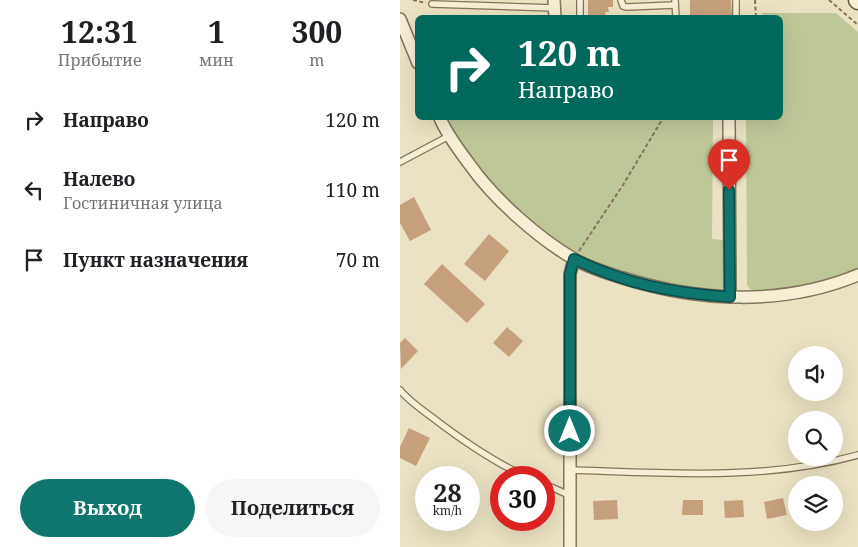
<!DOCTYPE html>
<html lang="ru">
<meta charset="utf-8">
<style>
:root{--surface:#fff;--page:#f6f6f6;--text:#202124;--muted:#757577;--accent:#0f766e}
body{margin:0;font-family:"Noto Serif",serif;background:var(--page);color:var(--text);height:100vh;display:flex;flex-direction:column;font-size:19px;white-space:nowrap}
*{box-sizing:border-box;margin:0}
p{font-size:16px;color:var(--muted)}
.icon{flex:none;width:28px;height:28px;fill:none;stroke:currentColor;stroke-width:2;stroke-linecap:round;stroke-linejoin:round}
.map{position:relative;flex:1;overflow:hidden}
.panel{display:flex;flex-direction:column;background:var(--surface);width:400px}
.panel>*{flex:none}
.hud{position:absolute;left:15px;top:15px;width:368px;height:105px;border-radius:8px;box-shadow:0 5px 20px #0002;background:#00695c;color:#fff;overflow:hidden}
.tools{position:absolute;left:388px;top:346px;display:grid;gap:10px}
.tools a{display:grid;place-items:center;width:55px;height:55px;border-radius:50%;background:var(--surface);box-shadow:0 5px 20px #0002;font-size:25px}
.speed{position:absolute;left:15px;top:466px;display:flex;gap:10px;font-size:25px;font-weight:700;text-align:center}
.speed>*{display:grid;place-content:center;width:65px;height:65px;border-radius:50%;background:var(--surface);box-shadow:0 5px 20px #0002;line-height:1}
.speed small{font-size:12px;font-weight:400}
.speed .limit{border:8px solid #d22;background:#fff;color:#111}
.pin{position:absolute;display:grid;place-items:center;width:42px;height:42px;color:#fff;margin:-51px -21px;border-radius:50% 50% 50% 0;rotate:-45deg;box-shadow:0 0 5px #0007}
.pin .icon{rotate:45deg}
.me{position:absolute;width:55px;margin:-28px;rotate:0deg;stroke-linejoin:round;filter:drop-shadow(0 0 4px #0008)}
.turn{display:flex;align-items:center;gap:18px;height:105px;padding:0 20px;font-size:22px}
.turn .icon{width:65px;height:65px;stroke-width:2.5}
.turn b{display:block;font-size:35px;line-height:42px}
.eta{display:flex;justify-content:space-evenly;align-items:center;height:85px;text-align:center}
.eta b{font-size:30px;font-weight:700;line-height:35px}
.action{display:flex;gap:10px;margin-top:auto;padding:10px 20px}
.action a{flex:1;height:58px;border-radius:30px;background:var(--accent);color:#fff;font-size:20px;font-weight:700;line-height:58px;text-align:center}
.action a+a{background:var(--page);color:var(--text)}
ul{padding:0;list-style:none}
li{display:flex;align-items:center;gap:15px;height:70px;padding:0 20px}
li div{flex:1}
li b{display:block;font-size:19px}
li em{font-style:normal}
main{display:flex;flex:1;min-height:0}
.map>svg:first-child{display:block}
</style>
<main>
<section class="panel">
<div class="eta">
<div><b>12:31</b><p>Прибытие</p></div>
<div><b>1</b><p>мин</p></div>
<div><b>300</b><p>m</p></div>
</div>
<ul>
<li><svg class="icon" aria-label="right" viewBox="0 0 24 24"><path d="M7 20v-9h11M14 6l5 5-5 5"/></svg><div><b>Направо</b></div><em>120 m</em></li>
<li><svg class="icon" aria-label="left" viewBox="0 0 24 24"><path d="M17 20v-9H6M10 6l-5 5 5 5"/></svg><div><b>Налево</b><p>Гостиничная улица</p></div><em>110 m</em></li>
<li><svg class="icon" aria-label="arrive" viewBox="0 0 24 24"><path d="M6 21V4h12l-3 4 3 4H6"/></svg><div><b>Пункт назначения</b></div><em>70 m</em></li>
</ul>
<div class="action"><a>Выход</a><a>Поделиться</a></div>
</section>
<div class="map">
<svg width="458" height="547" viewBox="0 0 458 547">
<rect width="100%" height="100%" fill="#ebe2c3"/>
<g fill="#bec897">
<path d="M 362,13 L 436,13 L 458,32 L 458,271 C 436,279 377,298 355,292 C 351,291 349,288 347,285 L 346,118 L 380,118 L 380,18 L 363,17 Z"/>
<polygon points="44,118 313,118 312,239 323,240 323,288 319,292 283,289 198,267 156,242 124,219 90,185"/>
</g>
<g fill="#c6a07b">
<polygon points="188,0 213,0 213,7 208,7 209,12 205,12 206,18 188,18"/>
<polygon points="290,0 331,0 332,18 290,18"/>
<polygon points="14,197 31,230 10,241 0,223 0,205"/>
<polygon points="89,234 109,251 85,281 64,264"/>
<polygon points="42,264 85,304 67,323 24,284"/>
<polygon points="107,327 123,341 109,357 93,343"/>
<polygon points="5,338 18,351 1,369 0,343"/>
<polygon points="9,428 30,438 16,466 0,458 0,447"/>
<polygon points="69,480 76,485 69,496"/>
<polygon points="383,498 387,515 367,519 364,502"/>
<polygon points="217,500 218,519 194,520 193,501"/>
<polygon points="283,500 303,500 303,515 282,515"/>
<polygon points="343,500 344,517 325,518 324,501"/>
</g>
<g fill="none" stroke-linecap="round" stroke-linejoin="round">
<defs>
<g id="lane">
<polyline points="180,0 180,18"/>
<polyline points="221,0 223,6 227,7 275,5"/>
<polyline points="275,0 276,18"/>
<polyline points="336,0 336,18"/>
<polyline points="32,4 154,8"/>
<polyline points="0,162 49,136"/>
<path d="M 0,390 C 9,401 21,409 33,418 C 63,441 95,463 129,478"/>
<path d="M 170,470 C 266,473 365,481 458,455"/>
<polyline points="144,484 169,495"/>
</g>
<g id="street">
<polyline points="154,0 155,18"/>
<polyline points="0,19 18,63"/>
<path d="M 40,118 C 47,135 59,150 70,165 C 94,199 138,238 174,259 C 189,268 207,273 223,278 C 300,302 383,306 458,275"/>
<polyline points="329,118 330,297"/>
<polyline points="170,547 170,274 174,259"/>
</g>
<polyline id="secondary" points="457,0 458,1"/>
</defs>
<use href="#lane" stroke="#83745b" stroke-width="8"/>
<use href="#street" stroke="#83745b" stroke-width="14"/>
<use href="#secondary" stroke="#65553e" stroke-width="19"/>
<g stroke="#83745b" stroke-width="2" stroke-dasharray="4 2.5" stroke-linecap="butt">
<polyline points="13,0 26,3"/>
<polyline points="355,0 356,18"/>
<polyline points="429,0 458,25"/>
<polyline points="179,251 223,185 263,118"/>
</g>
<use href="#lane" stroke="#f6efd5" stroke-width="5.5"/>
<use href="#street" stroke="#f6efd5" stroke-width="11"/>
<use href="#secondary" stroke="#f6efd5" stroke-width="16"/>
</g>
<g fill="none" stroke-linecap="round" stroke-linejoin="round">
<defs>
<path id="route" d="M 170,431 L 170,274 L 174,259 C 226,284 272,293 330,297 L 329,190"/>
</defs>
<use href="#route" stroke="#0a4d48" stroke-width="12"/>
<use href="#route" stroke="#0f766e" stroke-width="9"/>
</g>
</svg>
<div class="tools">
<a><svg class="icon" aria-label="sound" viewBox="0 0 24 24"><path d="M4 9h4l5-4v14l-5-4H4zM17 9q2 3 0 6"/></svg></a>
<a><svg class="icon" aria-label="search" viewBox="0 0 24 24"><circle cx="10" cy="10" r="6"/><path d="M15 15l6 6"/></svg></a>
<a><svg class="icon" aria-label="layers" viewBox="0 0 24 24"><path d="M12 4l9 5-9 5-9-5zM3 14l9 5 9-5"/></svg></a>
</div>
<div class="speed"><div>28<small>km/h</small></div><div class="limit">30</div></div>
<div class="pin" style="left:329px;top:190px;background:#d93025"><svg class="icon" aria-label="arrive" viewBox="0 0 24 24"><path d="M6 21V4h12l-3 4 3 4H6"/></svg></div>
<svg class="me" style="left:170px;top:431px" viewBox="-20 -20 40 40"><circle r="17" fill="#0f766e" stroke="#fff" stroke-width="3"/><path d="M0-11L8 9 0 5-8 9z" fill="#fff"/></svg>
<div class="hud">
<div class="turn"><svg class="icon" aria-label="right" viewBox="0 0 24 24"><path d="M7 20v-9h11M14 6l5 5-5 5"/></svg><div><b>120 m</b>Направо</div></div>
</div>
</div>
</main>
